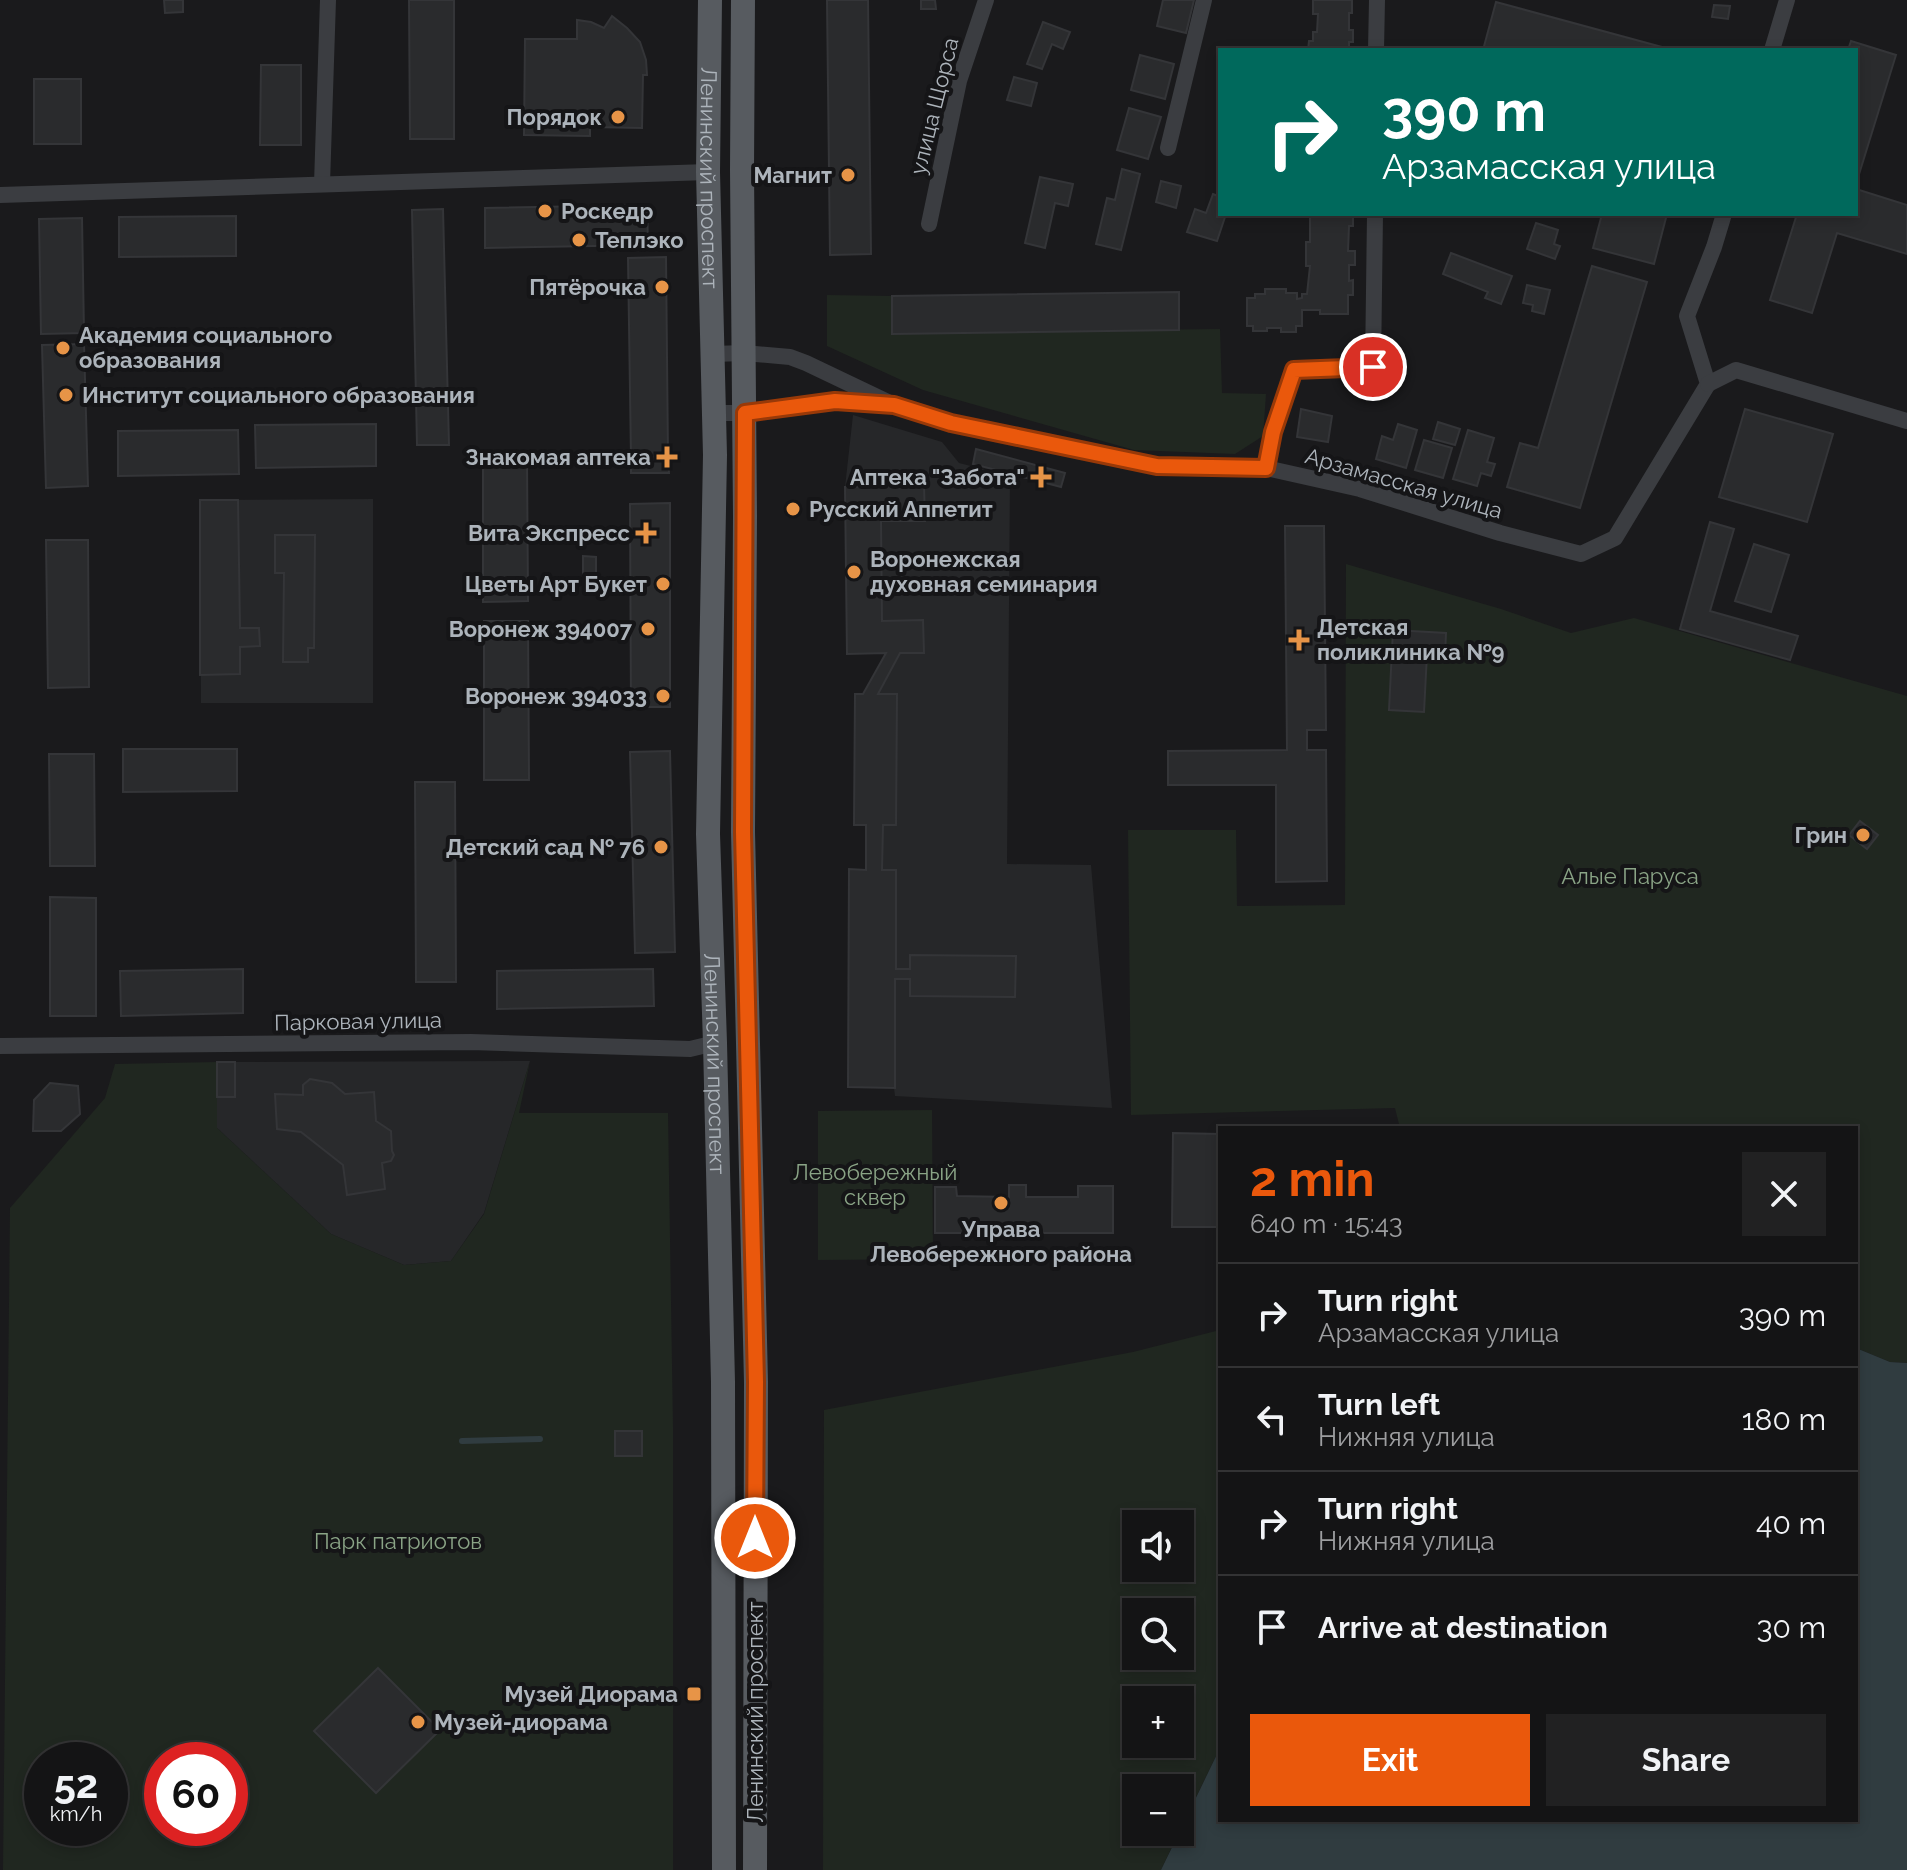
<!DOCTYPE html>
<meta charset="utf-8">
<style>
:root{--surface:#141415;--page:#212122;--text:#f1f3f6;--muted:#9d9ea0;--line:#333334;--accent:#ea580c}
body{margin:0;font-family:Raleway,sans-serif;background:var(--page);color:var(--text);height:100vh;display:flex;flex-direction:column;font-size:30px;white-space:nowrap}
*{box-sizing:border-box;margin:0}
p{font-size:26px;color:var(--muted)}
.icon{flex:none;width:44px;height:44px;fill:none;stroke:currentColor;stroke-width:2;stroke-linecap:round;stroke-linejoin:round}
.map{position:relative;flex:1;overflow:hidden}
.details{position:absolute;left:1218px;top:1126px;width:640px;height:696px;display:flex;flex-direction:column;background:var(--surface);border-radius:0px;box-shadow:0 4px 12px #0003,0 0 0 2px var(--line)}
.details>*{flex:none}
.hud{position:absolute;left:1218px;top:48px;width:640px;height:168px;border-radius:0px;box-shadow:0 4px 12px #0003,0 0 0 2px var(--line);background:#00695c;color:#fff;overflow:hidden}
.buttons{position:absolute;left:1122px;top:1510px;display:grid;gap:16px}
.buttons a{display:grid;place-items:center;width:72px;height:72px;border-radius:0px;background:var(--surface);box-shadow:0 4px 12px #0003,0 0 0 2px var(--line);font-size:40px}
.speed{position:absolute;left:24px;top:1742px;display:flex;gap:16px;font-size:40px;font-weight:700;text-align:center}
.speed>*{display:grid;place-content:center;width:104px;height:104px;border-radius:50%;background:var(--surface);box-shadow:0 4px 12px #0003,0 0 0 2px var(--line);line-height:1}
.speed small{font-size:20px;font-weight:400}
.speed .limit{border:12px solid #d22;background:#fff;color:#111}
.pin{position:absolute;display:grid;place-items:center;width:68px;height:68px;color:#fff;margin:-34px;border:4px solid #fff;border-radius:50%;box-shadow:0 2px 8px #0007}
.me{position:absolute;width:88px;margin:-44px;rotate:0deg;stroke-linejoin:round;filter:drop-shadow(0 0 6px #0008)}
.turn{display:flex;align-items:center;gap:28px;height:168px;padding:0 32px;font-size:36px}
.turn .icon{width:104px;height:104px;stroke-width:2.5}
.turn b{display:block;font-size:56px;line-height:68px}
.round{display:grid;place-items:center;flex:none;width:84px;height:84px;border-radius:0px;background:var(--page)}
.head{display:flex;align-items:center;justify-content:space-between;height:136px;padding:0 32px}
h1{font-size:48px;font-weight:700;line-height:60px;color:var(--accent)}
.primary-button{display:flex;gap:16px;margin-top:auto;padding:16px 32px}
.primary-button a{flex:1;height:92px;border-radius:0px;background:var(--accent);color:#fff;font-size:32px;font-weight:700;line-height:92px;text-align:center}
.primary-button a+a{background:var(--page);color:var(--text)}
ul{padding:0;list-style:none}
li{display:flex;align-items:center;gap:24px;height:104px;padding:0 32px;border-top:2px solid var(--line)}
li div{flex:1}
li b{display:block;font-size:30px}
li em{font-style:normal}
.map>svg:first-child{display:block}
</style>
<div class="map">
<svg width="1907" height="1870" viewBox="0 0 1907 1870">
<rect width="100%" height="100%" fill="#1a1a1c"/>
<g fill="#262729">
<polygon points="853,415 942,442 959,463 1010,476 1007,864 1091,865 1112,1108 895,1096 894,1088 848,1087 849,869 866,869 866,825 854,825 855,694 863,694 885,654 847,654 845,487"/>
<polygon points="373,499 373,703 201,703 200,500"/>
<polygon points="530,1061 484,1213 451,1261 404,1265 331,1234 217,1128 217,1062"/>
</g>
<g fill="#202720" fill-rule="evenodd">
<polygon points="827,295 892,296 892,333 1220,329 1222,393 1266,394 1263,436 1235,454 1134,450 923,390 827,346"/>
<polygon points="1346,564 1501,609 1571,633 1634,618 1907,696 1907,1363 1890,1362 1856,1348 1856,1128 1400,1128 1395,1108 1131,1115 1128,830 1236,830 1237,906 1345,905"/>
<path d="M 530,1061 L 519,1113 L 668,1113 L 673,1427 L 673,1870 L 3,1870 L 10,1208 L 105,1098 L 115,1064 L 217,1062 L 217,1128 L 331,1234 L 404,1265 L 451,1261 L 484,1214 ZM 42,1760 L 110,1760 L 110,1828 L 42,1828 ZM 162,1760 L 230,1760 L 230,1828 L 162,1828 Z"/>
<polygon points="932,1110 933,1259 818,1260 818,1111"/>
<path d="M 1220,1330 L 1220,1748 L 1180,1830 L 1180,1788 L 1136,1788 L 1136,1832 L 1179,1832 L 1161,1870 L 823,1870 L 824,1410 L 1133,1352 ZM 1136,1524 L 1180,1524 L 1180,1568 L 1136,1568 ZM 1136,1612 L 1180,1612 L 1180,1656 L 1136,1656 ZM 1136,1700 L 1180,1700 L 1180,1744 L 1136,1744 Z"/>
</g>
<polygon fill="#303c40" points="1856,1348 1890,1362 1907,1363 1907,1870 1161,1870 1220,1748 1220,1820 1856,1820"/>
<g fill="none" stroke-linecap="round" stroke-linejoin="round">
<polyline stroke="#303c40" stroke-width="6" points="462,1441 540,1439"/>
</g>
<g fill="#2a2b2d" stroke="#343538" stroke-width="2">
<polygon points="164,0 183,0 183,12 165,13"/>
<polygon points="409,0 454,0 454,139 410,139"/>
<polygon points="827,0 868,0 871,254 830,255"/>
<polygon points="921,0 935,0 936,9 921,9"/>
<polygon points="1163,0 1194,0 1186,33 1157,26"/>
<polygon points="1313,0 1352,0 1352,13 1349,13 1349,30 1353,30 1353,42 1349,42 1349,50 1308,50 1309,41 1313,41 1313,32 1317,32 1318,14 1313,14"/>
<polygon points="1496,2 1673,50 1483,50"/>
<polygon points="1714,5 1730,6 1728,19 1712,17"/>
<polygon points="612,16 627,28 640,42 646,60 647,75 643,75 642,128 590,127 590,136 524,135 525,39 577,39 577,20 591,22 604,28"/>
<polygon points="1043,22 1070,32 1063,49 1052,44 1042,69 1027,64"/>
<polygon points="1851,41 1896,55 1856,184 1856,50 1848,50"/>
<polygon points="1140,55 1174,64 1165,99 1131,90"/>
<polygon points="261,65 301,65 301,145 260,145"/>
<polygon points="1014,77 1037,83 1031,106 1007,100"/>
<rect x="34" y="79" width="47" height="65"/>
<polygon points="1129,108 1161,117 1148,159 1117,150"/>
<polygon points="1122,169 1140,174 1121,250 1096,244 1107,198 1115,200"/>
<polygon points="1040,177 1073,184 1068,206 1055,203 1045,248 1025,243"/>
<polygon points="1161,181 1181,186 1176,208 1156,202"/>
<polygon points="1856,189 1907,205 1907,254 1837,233 1812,313 1770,300 1797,214 1856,214"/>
<polygon points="1213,194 1220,197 1220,214 1226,214 1217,241 1187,232 1195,209 1206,213"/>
<polygon points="647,205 648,245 485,248 485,208"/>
<polygon points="443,209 449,445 417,445 412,210"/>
<polygon points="1353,214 1353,226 1349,226 1348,251 1355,251 1355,265 1349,265 1349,281 1353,280 1353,295 1348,295 1348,314 1320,314 1320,310 1302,310 1302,326 1296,326 1296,332 1281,332 1281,328 1267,328 1267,331 1253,331 1253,326 1247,326 1247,298 1255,298 1255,294 1265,294 1265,289 1286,289 1286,293 1297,293 1297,299 1302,298 1302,294 1307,294 1310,266 1306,266 1306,242 1310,242 1310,215 1306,214"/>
<polygon points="1602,214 1667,214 1654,264 1593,248"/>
<polygon points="236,216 236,256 119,257 119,217"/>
<polygon points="82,218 84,333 41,334 39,219"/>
<polygon points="1536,223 1558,230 1554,244 1560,246 1555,259 1527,249"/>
<polygon points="1451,253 1512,276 1501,304 1485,298 1488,292 1443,274"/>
<polygon points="666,257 668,457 631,457 628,258"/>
<polygon points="1592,266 1647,282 1580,508 1507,487 1520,443 1538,448"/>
<polygon points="1527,285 1550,290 1544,314 1532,311 1533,305 1523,303"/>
<polygon points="1179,292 1179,330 892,334 892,296"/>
<polygon points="84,344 88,486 46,488 42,345"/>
<polygon points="1301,409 1332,416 1328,442 1297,437"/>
<polygon points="1745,409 1833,434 1807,522 1719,497"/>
<polygon points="1438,422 1460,429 1455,445 1433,439"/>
<polygon points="376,424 376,466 256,468 255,425"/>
<polygon points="1398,424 1417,430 1406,468 1376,459 1382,436 1393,440"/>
<polygon points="238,430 239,474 118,476 118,431"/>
<polygon points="1468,430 1494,438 1487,462 1495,464 1491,476 1481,473 1477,486 1453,479"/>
<polygon points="1424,440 1452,448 1443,478 1415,470"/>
<polygon points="976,449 1065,473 1061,487 973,464"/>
<polygon points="631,457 668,457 669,473 631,473"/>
<polygon points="483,459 527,459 528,601 483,602"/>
<polygon points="924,485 925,521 881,521 882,621 923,620 924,653 900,653 878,694 897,694 896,825 883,825 882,870 896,870 896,969 910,969 910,955 1016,956 1015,997 910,996 910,979 895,979 895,1088 848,1087 849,869 866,870 866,825 854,825 855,694 863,694 886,653 847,654 845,487"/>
<polygon points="200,500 238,500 240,628 259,628 260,646 240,647 240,674 200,675"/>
<polygon points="670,503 670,707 631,707 630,504"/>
<polygon points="1710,522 1734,529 1710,611 1798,636 1790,660 1680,629"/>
<polygon points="1285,526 1324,526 1326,730 1307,730 1307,750 1326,750 1327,881 1276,882 1276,785 1168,785 1168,751 1287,750"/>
<polygon points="275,535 315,535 314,648 308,648 308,662 283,662 284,573 275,573"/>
<polygon points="46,540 88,540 89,687 48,688"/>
<polygon points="1754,544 1789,555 1771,612 1735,601"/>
<polygon points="583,556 596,557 596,579 583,578"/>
<polygon points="484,621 528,621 529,780 484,780"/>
<polygon points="1393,630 1446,633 1445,655 1427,654 1424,712 1389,710"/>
<polygon points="123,749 237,749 237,791 123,792"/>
<polygon points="670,751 675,952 635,953 630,752"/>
<polygon points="49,754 94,754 95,866 50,866"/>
<polygon points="415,782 455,782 456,982 416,982"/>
<polygon points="1860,821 1878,835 1867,849 1849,835"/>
<polygon points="50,897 96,898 96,1016 50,1016"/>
<polygon points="243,969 243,1013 121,1016 120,971"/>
<polygon points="653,969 654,1006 497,1009 497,971"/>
<rect x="217" y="1062" width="18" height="35"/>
<polygon points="310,1079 332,1083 345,1094 374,1092 376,1121 391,1131 392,1151 394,1155 391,1161 382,1163 385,1189 347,1195 343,1165 301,1132 277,1129 275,1094 303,1095 303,1085"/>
<polygon points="50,1083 78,1086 80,1114 61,1131 33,1131 34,1100"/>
<polygon points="1173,1133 1220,1134 1220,1227 1172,1227"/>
<polygon points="1009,1185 1026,1185 1026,1197 1078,1197 1078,1186 1113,1186 1113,1233 935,1233 935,1187 956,1187 957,1196 1009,1197"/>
<rect x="615" y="1431" width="27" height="25"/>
<polygon points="378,1668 440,1730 376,1793 314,1731"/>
</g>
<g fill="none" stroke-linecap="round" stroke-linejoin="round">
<g stroke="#3b3d41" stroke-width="16">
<polyline points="1376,50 1377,0"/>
<polyline points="1772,50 1787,0"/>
<polyline points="1168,148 1204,0"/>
<polyline points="322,184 328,0"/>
<polyline points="0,195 708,172"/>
<polyline points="929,224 959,81 986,0"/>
<polyline points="713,354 744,353 790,357 806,363 894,405 951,423 1157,466 1266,468 1360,489 1500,533 1581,554 1615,538 1708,384 1687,316 1714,247 1724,214"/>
<polyline points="1708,384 1736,370 1907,421"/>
<polyline points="714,413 745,413 835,401 884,405"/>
<polyline points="1266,468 1273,432 1294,370 1373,367 1375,214"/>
<polyline points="0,1046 471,1042 690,1049 715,1043"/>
</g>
<g stroke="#575b60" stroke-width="24">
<path id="s1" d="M 710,0 L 708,172 L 715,455 L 708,834 L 715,1043 L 723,1382 L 724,1870"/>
<polyline points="743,0 742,170 745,516 743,832 756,1382 755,1870"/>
</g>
</g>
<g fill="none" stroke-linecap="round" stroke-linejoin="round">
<defs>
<polyline id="route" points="755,1538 756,1382 743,832 745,413 835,401 894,405 951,423 1157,466 1266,468 1273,432 1294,370 1373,367"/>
</defs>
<use href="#route" stroke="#983908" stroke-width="20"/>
<use href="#route" stroke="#ea580c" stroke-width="14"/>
</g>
<g fill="#e79447" stroke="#151517" stroke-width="3">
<circle cx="618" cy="117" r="8"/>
<circle cx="848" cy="175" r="8"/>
<circle cx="545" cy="211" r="8"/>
<circle cx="579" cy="240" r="8"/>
<circle cx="662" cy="287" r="8"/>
<circle cx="63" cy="348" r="8"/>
<circle cx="66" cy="395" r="8"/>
<path d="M663 445h8v8h8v8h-8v8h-8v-8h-8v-8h8z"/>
<path d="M1037 465h8v8h8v8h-8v8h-8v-8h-8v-8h8z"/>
<circle cx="793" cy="509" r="8"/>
<path d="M642 521h8v8h8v8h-8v8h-8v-8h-8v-8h8z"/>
<circle cx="854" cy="572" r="8"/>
<circle cx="663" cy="584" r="8"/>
<circle cx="648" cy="629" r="8"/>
<path d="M1295 628h8v8h8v8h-8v8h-8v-8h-8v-8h8z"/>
<circle cx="663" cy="696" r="8"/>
<circle cx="1863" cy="835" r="8"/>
<circle cx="661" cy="847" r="8"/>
<circle cx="1001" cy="1203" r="8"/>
<rect x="686" y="1686" width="16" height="16" rx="4"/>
<circle cx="418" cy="1722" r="8"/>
</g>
<g text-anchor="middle" stroke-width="8" stroke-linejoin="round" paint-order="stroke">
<g font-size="22" fill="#adb4bb" stroke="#151517">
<text transform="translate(934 106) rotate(-76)" y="8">улица Щорса</text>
<text dy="8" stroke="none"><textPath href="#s1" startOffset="178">Ленинский проспект</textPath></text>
<text transform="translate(1404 483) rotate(16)" y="8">Арзамасская улица</text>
<text transform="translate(358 1021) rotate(-1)" y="8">Парковая улица</text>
<text dy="8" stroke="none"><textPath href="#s1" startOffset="1064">Ленинский проспект</textPath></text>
<text transform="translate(755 1712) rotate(-90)" y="8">Ленинский проспект</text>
</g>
<g font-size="22" font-weight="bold" fill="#adb4bb" stroke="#151517" text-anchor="end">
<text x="602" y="125">Порядок</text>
<text x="832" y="183">Магнит</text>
<text x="561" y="219" text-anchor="start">Роскедр</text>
<text x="595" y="248" text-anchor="start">Теплэко</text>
<text x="646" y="295">Пятёрочка</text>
<text x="79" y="343" text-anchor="start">Академия социального<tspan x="79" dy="25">образования</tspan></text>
<text x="82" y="403" text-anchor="start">Институт социального образования</text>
<text x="651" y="465">Знакомая аптека</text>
<text x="1025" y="485">Аптека "Забота"</text>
<text x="809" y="517" text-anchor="start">Русский Аппетит</text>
<text x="630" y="541">Вита Экспресс</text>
<text x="870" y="567" text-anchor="start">Воронежская<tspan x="870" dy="25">духовная семинария</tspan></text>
<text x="647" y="592">Цветы Арт Букет</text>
<text x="1317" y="635" text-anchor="start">Детская<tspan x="1317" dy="25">поликлиника №9</tspan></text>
<text x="632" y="637">Воронеж 394007</text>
<text x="647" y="704">Воронеж 394033</text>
<text x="1847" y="843">Грин</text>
<text x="645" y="855">Детский сад № 76</text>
<text x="1001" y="1237" text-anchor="middle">Управа<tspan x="1001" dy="25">Левобережного района</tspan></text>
<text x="678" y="1702">Музей Диорама</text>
<text x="434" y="1730" text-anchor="start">Музей-диорама</text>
</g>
<g font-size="22" fill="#8aa486" stroke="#151517">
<text x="1630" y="884">Алые Паруса</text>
<text x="875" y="1180">Левобережный<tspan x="875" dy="25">сквер</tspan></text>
<text x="398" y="1549">Парк патриотов</text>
</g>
</g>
</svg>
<div class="buttons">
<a><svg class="icon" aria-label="sound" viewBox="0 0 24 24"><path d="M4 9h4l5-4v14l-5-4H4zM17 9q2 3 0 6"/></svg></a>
<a><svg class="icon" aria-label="search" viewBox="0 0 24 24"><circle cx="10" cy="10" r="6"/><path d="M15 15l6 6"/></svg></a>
<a>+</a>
<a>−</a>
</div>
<div class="speed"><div>52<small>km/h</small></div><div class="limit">60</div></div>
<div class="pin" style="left:1373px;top:367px;background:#d93025"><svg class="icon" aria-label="arrive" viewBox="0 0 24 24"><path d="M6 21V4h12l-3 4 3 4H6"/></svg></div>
<svg class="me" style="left:755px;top:1538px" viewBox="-20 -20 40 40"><circle r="17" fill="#ea580c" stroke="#fff" stroke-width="3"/><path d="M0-11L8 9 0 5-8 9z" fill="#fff"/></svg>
<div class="hud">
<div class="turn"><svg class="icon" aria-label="right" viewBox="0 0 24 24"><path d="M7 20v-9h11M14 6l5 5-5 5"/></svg><div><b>390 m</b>Арзамасская улица</div></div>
</div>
<section class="details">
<div class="head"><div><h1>2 min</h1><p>640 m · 15:43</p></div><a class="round"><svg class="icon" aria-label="close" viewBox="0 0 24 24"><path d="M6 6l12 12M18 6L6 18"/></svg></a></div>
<ul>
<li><svg class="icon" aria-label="right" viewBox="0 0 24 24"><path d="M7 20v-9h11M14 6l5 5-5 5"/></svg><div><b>Turn right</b><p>Арзамасская улица</p></div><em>390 m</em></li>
<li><svg class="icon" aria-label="left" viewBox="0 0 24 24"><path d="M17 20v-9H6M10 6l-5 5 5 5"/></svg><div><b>Turn left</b><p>Нижняя улица</p></div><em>180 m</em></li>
<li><svg class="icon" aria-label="right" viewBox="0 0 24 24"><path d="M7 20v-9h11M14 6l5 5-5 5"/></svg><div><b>Turn right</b><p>Нижняя улица</p></div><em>40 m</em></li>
<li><svg class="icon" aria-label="arrive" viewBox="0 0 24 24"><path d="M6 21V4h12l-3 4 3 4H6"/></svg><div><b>Arrive at destination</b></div><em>30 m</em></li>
</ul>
<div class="primary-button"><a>Exit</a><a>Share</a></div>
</section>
</div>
